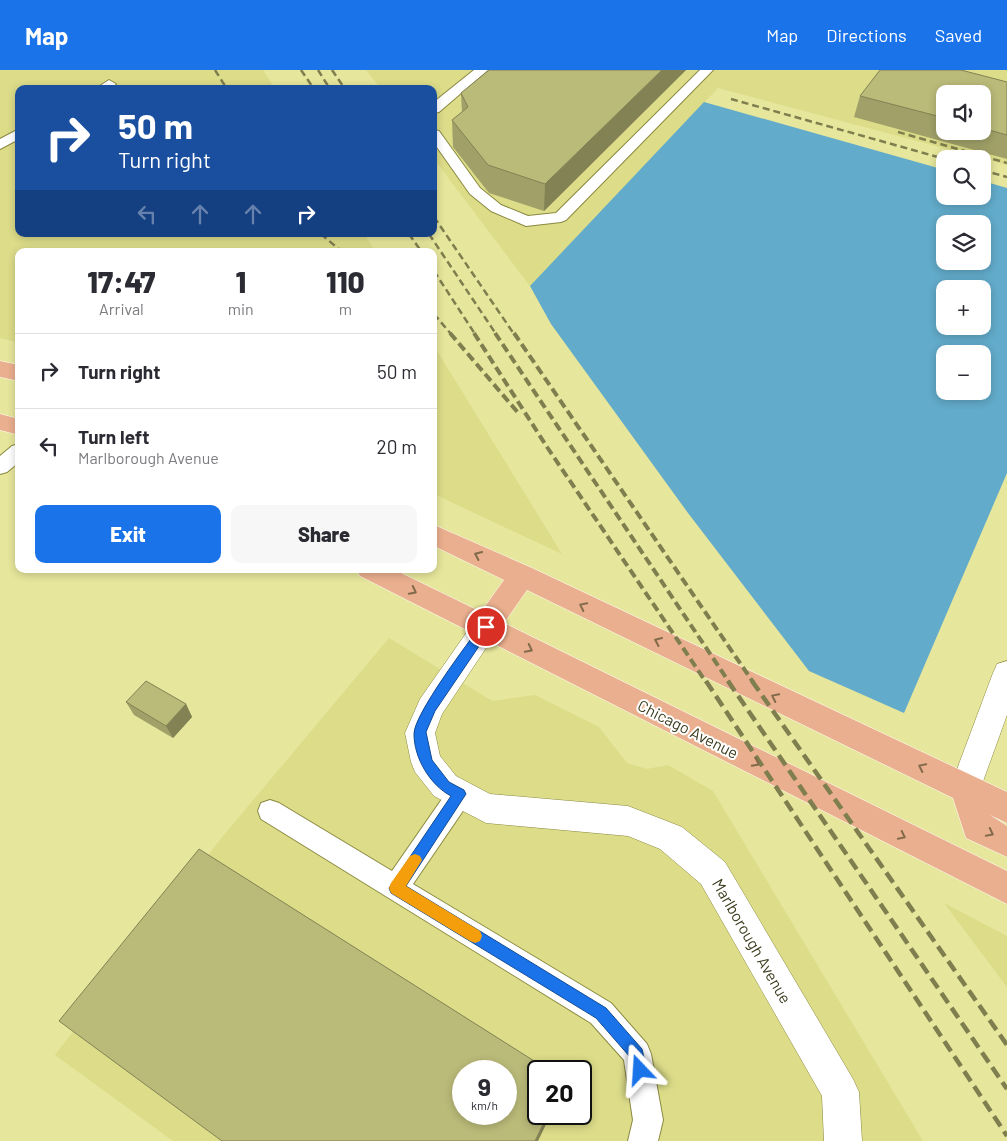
<!DOCTYPE html>
<meta charset="utf-8">
<style>
:root{--surface:#fff;--page:#f7f7f7;--text:#2b2b33;--muted:#7c7c81;--line:#e1e1e2;--accent:#1a73e8}
body{margin:0;font-family:Barlow,sans-serif;background:var(--page);color:var(--text);height:100vh;display:flex;flex-direction:column;font-size:19px;white-space:nowrap}
*{box-sizing:border-box;margin:0}
p{font-size:16px;color:var(--muted)}
.icon{flex:none;width:28px;height:28px;fill:none;stroke:currentColor;stroke-width:2;stroke-linecap:round;stroke-linejoin:round}
.map{position:relative;flex:1;overflow:hidden}
.panel{position:absolute;left:15px;top:178px;width:422px;height:325px;display:flex;flex-direction:column;background:var(--surface);border-radius:10px;box-shadow:0 2px 8px #0003}
.panel>*{flex:none}
.guide{position:absolute;left:15px;top:15px;width:422px;height:152px;border-radius:10px;box-shadow:0 2px 8px #0003;background:#1a4fa0;color:#fff;overflow:hidden}
.controls{position:absolute;left:936px;top:15px;display:grid;gap:10px}
.controls a{display:grid;place-items:center;width:55px;height:55px;border-radius:10px;background:var(--surface);box-shadow:0 2px 8px #0003;font-size:25px}
.speed{position:absolute;left:452px;top:990px;display:flex;gap:10px;font-size:25px;font-weight:700;text-align:center}
.speed>*{display:grid;place-content:center;width:65px;height:65px;border-radius:50%;background:var(--surface);box-shadow:0 2px 8px #0003;line-height:1}
.speed small{font-size:12px;font-weight:400}
.speed .limit{border:2px solid #111;border-radius:8px;background:#fff;color:#111}
.pin{position:absolute;display:grid;place-items:center;width:42px;height:42px;color:#fff;margin:-21px;border:2px solid #fff;border-radius:50%;box-shadow:0 1px 5px #0007}
.me{position:absolute;width:55px;margin:-28px;rotate:340deg;stroke-linejoin:round;filter:drop-shadow(0 0 4px #0008)}
.turn{display:flex;align-items:center;gap:18px;height:105px;padding:0 20px;font-size:22px}
.turn .icon{width:65px;height:65px;stroke-width:2.5}
.turn b{display:block;font-size:35px;line-height:42px}
.lanes{display:flex;align-items:center;height:48px;padding:0 20px;background:#0003;justify-content:center;gap:25px;direction:ltr}
.lanes .off{opacity:.35}
.eta{display:flex;justify-content:space-evenly;align-items:center;height:85px;text-align:center}
.eta b{font-size:30px;font-weight:800;line-height:35px}
.button{display:flex;gap:10px;margin-top:auto;padding:10px 20px}
.button a{flex:1;height:58px;border-radius:10px;background:var(--accent);color:#fff;font-size:20px;font-weight:800;line-height:58px;text-align:center}
.button a+a{background:var(--page);color:var(--text)}
ul{padding:0;list-style:none}
li{display:flex;align-items:center;gap:15px;height:75px;padding:0 20px;border-top:1px solid var(--line)}
li div{flex:1}
li b{display:block;font-size:19px}
li em{font-style:normal}
header{display:flex;align-items:center;gap:30px;box-sizing:border-box;height:70px;padding:0 25px;background:var(--accent);color:#fff}
header strong{font-size:24px}
nav{display:flex;gap:28px;margin-inline-start:auto;font-size:18px}
.map>svg:first-child{display:block}
</style>
<header>
<strong>Map</strong>
<nav><a>Map</a><a>Directions</a><a>Saved</a></nav>
</header>
<div class="map">
<svg width="1007" height="1071" viewBox="0 0 1007 1071">
<rect width="100%" height="100%" fill="#e6e69c"/>
<g fill="#dcdc89" fill-rule="evenodd">
<polygon points="0,0 263,0 275,19 19,19 19,164 364,164 375,181 19,181 19,273 0,268"/>
<path d="M 366,0 L 1007,0 L 1007,95 L 718,18 L 530,216 L 434,89 L 434,19 L 381,19 ZM 945,24 L 982,24 L 982,61 L 945,61 Z"/>
<polygon points="434,276 562,484 434,424"/>
<path d="M 389,568 L 492,631 L 535,625 L 599,657 L 627,693 L 647,699 L 668,695 L 713,721 L 923,1071 L 173,1071 L 55,985 L 219,771 ZM 464,1001 L 506,1001 L 506,1044 L 464,1044 ZM 539,1001 L 581,1001 L 581,1044 L 539,1044 Z"/>
<polygon points="944,833 1007,866 1007,917"/>
</g>
<path fill="#62abca" fill-rule="evenodd" d="M 704,32 L 945,100 L 945,126 L 982,126 L 983,111 L 1007,118 L 1007,403 L 904,643 L 809,601 L 688,443 L 551,254 L 530,216 ZM 945,154 L 982,154 L 982,191 L 945,191 ZM 945,219 L 982,219 L 982,256 L 945,256 ZM 945,284 L 982,284 L 982,321 L 945,321 Z"/>
<g fill="none" stroke-linecap="round" stroke-linejoin="round">
<defs>
<g id="service">
<polygon points="474,0 488,0 439,42 434,43 434,32"/>
<polygon points="700,0 713,0 566,150 561,152 526,156 491,141 470,124 434,73 434,60 439,61 480,118 501,135 528,146 556,143"/>
<polygon points="109,10 116,14 110,19 95,19"/>
<polygon points="19,59 19,69 0,79 0,69"/>
<polygon points="19,374 19,392 7,402 0,404 0,386 12,376"/>
<polygon points="460,713 469,716 472,724 469,732 413,814 611,933 647,974 651,984 663,1050 658,1071 628,1071 633,1050 624,990 591,953 261,749 258,741 261,733 270,730 279,733 392,801 451,716"/>
</g>
<polygon id="minor" points="486,546 496,549 500,557 442,644 435,663 440,686 456,706 490,724 628,736 682,757 725,792 853,1009 859,1022 862,1071 824,1071 822,1026 701,814 660,779 628,766 486,753 434,726 415,702 411,692 405,663 420,629 476,549"/>
<polygon id="tertiary" points="1007,591 1007,645 977,728 966,732 955,728 950,718 993,603 997,594"/>
<g id="primary">
<polygon points="0,291 19,295 19,311 0,307"/>
<polygon points="0,344 19,349 19,365 0,360"/>
<polygon points="434,455 532,498 1007,722 1007,753 990,745 1007,756 1007,787 966,768 953,728 527,520 504,553 1007,801 1007,834 360,506 356,499 393,499 481,542 504,510 434,476"/>
</g>
</defs>
<use href="#service" stroke="#8a8941" stroke-width="2"/>
<use href="#minor" stroke="#8a8941" stroke-width="1"/>
<use href="#tertiary" stroke="#8a8941" stroke-width="1"/>
<use href="#primary" stroke="#fff" stroke-width="1"/>
<use href="#service" fill="#fff" fill-rule="evenodd"/>
<use href="#minor" fill="#fff" fill-rule="evenodd"/>
<use href="#tertiary" fill="#fff" fill-rule="evenodd"/>
<use href="#primary" fill="#eaaf8e" fill-rule="evenodd"/>
<g stroke="#7e7e4f" stroke-width="2.5" stroke-dasharray="7 4" stroke-linecap="butt">
<polyline points="215,0 227,19"/>
<polyline points="301,0 314,19"/>
<polyline points="318,0 330,19"/>
<polyline points="332,0 345,19"/>
<polyline points="731,29 945,89"/>
<polyline points="898,62 1007,93"/>
<polyline points="982,100 1007,107"/>
<polyline points="434,147 514,264"/>
<polyline points="321,164 341,181"/>
<polyline points="409,164 421,181"/>
<polyline points="429,164 496,264"/>
<polyline points="434,201 475,264"/>
<polyline points="434,244 451,264"/>
</g>
<g stroke="#7e7e4f" stroke-width="4" stroke-dasharray="9 4.5" stroke-linecap="butt">
<polyline points="450,263 520,345"/>
<polyline points="474,263 547,377 706,612"/>
<polyline points="495,263 729,612"/>
<polyline points="514,263 753,612"/>
</g>
<g stroke="#7e7e4f" stroke-width="4.5" stroke-dasharray="12 6" stroke-linecap="butt">
<polyline points="706,611 1007,1066"/>
<polyline points="728,611 1007,1019"/>
<polyline points="752,611 1007,975"/>
</g>
</g>
<g fill="#a0a068" fill-rule="evenodd">
<polygon points="489,0 686,0 544,141 489,123 453,77 452,50 462,42 461,23"/>
<path d="M 1007,12 L 1007,89 L 854,47 L 860,26 ZM 945,24 L 982,24 L 982,61 L 945,61 Z"/>
<polygon points="126,632 186,634 192,647 173,668 134,645"/>
</g>
<g fill="#828255">
<polygon points="662,0 686,0 544,141 545,114"/>
<polygon points="186,634 192,647 173,668 166,656"/>
<polygon points="548,1044 551,1044 538,1071 535,1071"/>
</g>
<g fill="#baba79" stroke="#828255" fill-rule="evenodd">
<polygon points="489,0 662,0 545,114 488,95 452,50 468,37 461,23"/>
<polygon points="880,0 961,0 1007,12 1007,65 982,58 982,24 945,24 945,48 860,26"/>
<polygon points="146,611 186,634 166,656 126,632"/>
<path d="M 199,779 L 550,1001 L 539,1001 L 539,1044 L 548,1044 L 535,1071 L 222,1071 L 59,951 ZM 464,1001 L 506,1001 L 506,1044 L 464,1044 Z"/>
</g>
<defs><path id="oneway-chevron" d="M-2-3.5L2.5 0L-2 3.5" fill="none" stroke-width="1.6" stroke-linecap="round" stroke-linejoin="round" transform="scale(1.25)"/></defs>
<g stroke="#826b4b">
<use href="#oneway-chevron" transform="translate(478 485) rotate(-155)"/>
<use href="#oneway-chevron" transform="translate(413 521) rotate(27)"/>
<use href="#oneway-chevron" transform="translate(583 536) rotate(-154)"/>
<use href="#oneway-chevron" transform="translate(658 571) rotate(-156)"/>
<use href="#oneway-chevron" transform="translate(529 579) rotate(27)"/>
<use href="#oneway-chevron" transform="translate(775 627) rotate(-154)"/>
<use href="#oneway-chevron" transform="translate(756 693) rotate(27)"/>
<use href="#oneway-chevron" transform="translate(922 697) rotate(-154)"/>
<use href="#oneway-chevron" transform="translate(990 763) rotate(27)"/>
<use href="#oneway-chevron" transform="translate(902 766) rotate(26)"/>
</g>
<path fill="#1a73e8" stroke="#114b97" d="M 486,552 L 490,554 L 492,557 L 490,560 L 435,641 L 426,662 L 432,690 L 449,712 L 464,720 L 466,724 L 406,816 L 606,938 L 642,979 L 647,1000 L 645,1006 L 640,1008 L 634,1006 L 630,987 L 596,948 L 391,823 L 389,818 L 451,726 C 430,715 414,688 414,664 C 414,644 468,573 482,554 Z"/>
<polygon fill="#f59e0b" points="415,784 420,786 422,790 406,816 480,861 482,866 480,871 475,873 470,871 391,823 389,818 391,813 410,786"/>
<g text-anchor="middle" stroke-width="4" stroke-linejoin="round" paint-order="stroke">
<g font-size="16" fill="#3d3d1f" stroke="#fff">
<text transform="translate(688 659) rotate(27)" y="6">Chicago Avenue</text>
<text transform="translate(752 871) rotate(60)" y="6">Marlborough Avenue</text>
</g>
</g>
</svg>
<div class="controls">
<a><svg class="icon" aria-label="sound" viewBox="0 0 24 24"><path d="M4 9h4l5-4v14l-5-4H4zM17 9q2 3 0 6"/></svg></a>
<a><svg class="icon" aria-label="search" viewBox="0 0 24 24"><circle cx="10" cy="10" r="6"/><path d="M15 15l6 6"/></svg></a>
<a><svg class="icon" aria-label="layers" viewBox="0 0 24 24"><path d="M12 4l9 5-9 5-9-5zM3 14l9 5 9-5"/></svg></a>
<a>+</a>
<a>−</a>
</div>
<div class="speed"><div>9<small>km/h</small></div><div class="limit">20</div></div>
<div class="pin" style="left:486px;top:557px;background:#d93025"><svg class="icon" aria-label="arrive" viewBox="0 0 24 24"><path d="M6 21V4h12l-3 4 3 4H6"/></svg></div>
<svg class="me" style="left:640px;top:1000px" viewBox="-20 -20 40 40"><path d="M0-17L14 15 0 8-14 15z" fill="#1a73e8" stroke="#fff" stroke-width="4"/></svg>
<div class="guide">
<div class="turn"><svg class="icon" aria-label="right" viewBox="0 0 24 24"><path d="M7 20v-9h11M14 6l5 5-5 5"/></svg><div><b>50 m</b>Turn right</div></div>
<div class="lanes"><svg class="icon off" aria-label="left" viewBox="0 0 24 24"><path d="M17 20v-9H6M10 6l-5 5 5 5"/></svg><svg class="icon off" aria-label="ahead" viewBox="0 0 24 24"><path d="M12 20V5M6 11l6-6 6 6"/></svg><svg class="icon off" aria-label="ahead" viewBox="0 0 24 24"><path d="M12 20V5M6 11l6-6 6 6"/></svg><svg class="icon" aria-label="right" viewBox="0 0 24 24"><path d="M7 20v-9h11M14 6l5 5-5 5"/></svg></div>
</div>
<section class="panel">
<div class="eta">
<div><b>17:47</b><p>Arrival</p></div>
<div><b>1</b><p>min</p></div>
<div><b>110</b><p>m</p></div>
</div>
<ul>
<li><svg class="icon" aria-label="right" viewBox="0 0 24 24"><path d="M7 20v-9h11M14 6l5 5-5 5"/></svg><div><b>Turn right</b></div><em>50 m</em></li>
<li><svg class="icon" aria-label="left" viewBox="0 0 24 24"><path d="M17 20v-9H6M10 6l-5 5 5 5"/></svg><div><b>Turn left</b><p>Marlborough Avenue</p></div><em>20 m</em></li>
</ul>
<div class="button"><a>Exit</a><a>Share</a></div>
</section>
</div>
